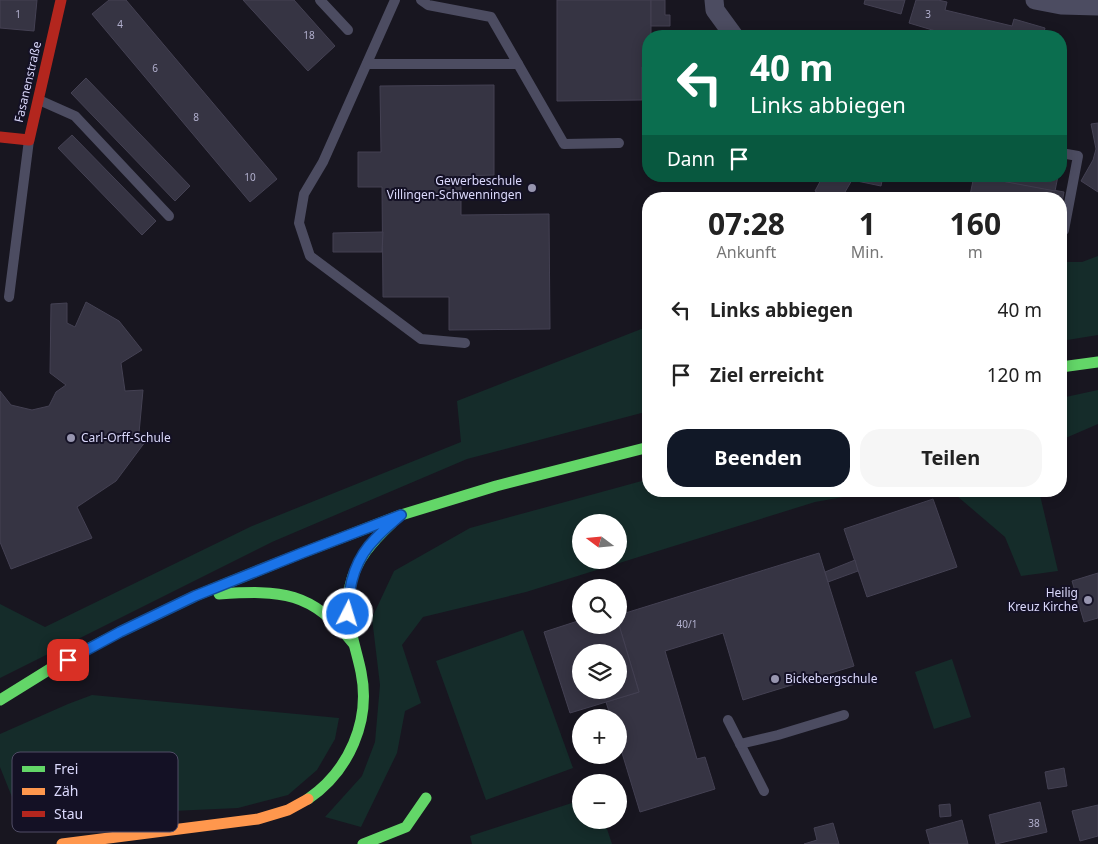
<!DOCTYPE html>
<html lang="de">
<meta charset="utf-8">
<style>
:root{--surface:#fff;--page:#f6f6f6;--text:#222;--muted:#767676;--accent:#111827}
body{margin:0;font-family:"Noto Sans",sans-serif;background:var(--page);color:var(--text);height:100vh;display:flex;flex-direction:column;font-size:19px;white-space:nowrap}
*{box-sizing:border-box;margin:0}
p{font-size:16px;color:var(--muted)}
.icon{flex:none;width:28px;height:28px;fill:none;stroke:currentColor;stroke-width:2;stroke-linecap:round;stroke-linejoin:round}
.map{position:relative;flex:1;overflow:hidden}
.drawer{position:absolute;left:642px;top:192px;width:425px;height:305px;display:flex;flex-direction:column;background:var(--surface);border-radius:20px;box-shadow:0 2px 12px #0003}
.drawer>*{flex:none}
.banner{position:absolute;left:642px;top:30px;width:425px;height:152px;border-radius:20px;box-shadow:0 2px 12px #0003;background:#0b6e4f;color:#fff;overflow:hidden}
.needle{width:32px;rotate:286deg}
.fabs{position:absolute;left:572px;top:514px;display:grid;gap:10px}
.fabs a{display:grid;place-items:center;width:55px;height:55px;border-radius:50%;background:var(--surface);box-shadow:0 2px 12px #0003;font-size:25px}
.pin{position:absolute;display:grid;place-items:center;width:42px;height:42px;color:#fff;margin:-21px;border-radius:10px;box-shadow:0 2px 8px #0006}
.me{position:absolute;width:55px;margin:-28px;rotate:5deg;stroke-linejoin:round;filter:drop-shadow(0 0 4px #0008)}
.turn{display:flex;align-items:center;gap:18px;height:105px;padding:0 25px;font-size:22px}
.turn .icon{width:65px;height:65px;stroke-width:2.5}
.turn b{display:block;font-size:35px;line-height:42px}
.then{display:flex;align-items:center;height:48px;padding:0 25px;background:#0003;gap:10px;font-size:19px}
.eta{display:flex;justify-content:space-evenly;align-items:center;height:85px;text-align:center}
.eta b{font-size:30px;font-weight:700;line-height:35px}
.button{display:flex;gap:10px;margin-top:auto;padding:10px 25px}
.button a{flex:1;height:58px;border-radius:20px;background:var(--accent);color:#fff;font-size:20px;font-weight:700;line-height:58px;text-align:center}
.button a+a{background:var(--page);color:var(--text)}
ul{padding:0;list-style:none}
li{display:flex;align-items:center;gap:15px;height:65px;padding:0 25px}
li div{flex:1}
li b{display:block;font-size:19px}
li em{font-style:normal}
.map>svg:first-child{display:block}
</style>
<div class="map">
<svg width="1098" height="844" viewBox="0 0 1098 844">
<rect width="100%" height="100%" fill="#181620"/>
<g fill="#152c2a" fill-rule="evenodd">
<polygon points="1098,256 1098,335 1061,341 1061,262 1082,262"/>
<polygon points="649,326 649,411 467,459 272,542 0,678 0,604 45,627 252,526 461,442 457,401"/>
<polygon points="1098,390 1098,424 1061,440 1061,398"/>
<path d="M 649,479 L 649,491 L 877,491 L 815,502 L 526,592 L 423,617 L 402,645 L 421,703 L 405,711 L 397,753 L 361,827 L 325,817 L 362,776 L 375,742 L 380,685 L 372,618 L 394,571 L 470,528 ZM 619,522 L 619,560 L 581,560 L 581,522 Z"/>
<polygon points="943,491 1039,491 1058,571 1021,576 1005,537 957,496"/>
<polygon points="523,630 573,768 486,800 436,661"/>
<polygon points="952,659 971,717 934,729 915,672"/>
<polygon points="92,695 339,718 335,739 317,770 288,795 238,808 41,817 16,807 0,767 0,734 68,704"/>
<polygon points="581,800 581,820 604,820 612,844 472,844 470,836"/>
</g>
<g fill="#363443" stroke="#444153" fill-rule="evenodd">
<polygon points="0,0 37,0 34,31 0,28"/>
<polygon points="109,0 126,0 277,179 250,202 92,14"/>
<polygon points="243,0 294,0 335,46 308,71"/>
<polygon points="557,0 651,0 651,36 649,36 649,67 642,67 642,100 557,101"/>
<polygon points="651,0 665,0 665,15 670,15 670,26 651,26"/>
<polygon points="865,0 905,0 901,14 864,4"/>
<polygon points="916,0 938,0 947,2 945,10 1012,26 1014,19 1045,28 1043,36 938,36 939,32 909,23"/>
<polygon points="86,78 190,186 175,201 71,93"/>
<polygon points="494,85 494,175 461,176 461,215 549,214 550,329 449,330 449,297 383,297 382,187 358,187 358,152 381,152 380,86"/>
<polygon points="1098,123 1098,192 1081,181 1093,160 1096,149 1091,124"/>
<polygon points="72,135 156,221 142,235 58,148"/>
<polygon points="823,176 883,176 881,186 852,180 841,199 828,199 815,191"/>
<polygon points="974,176 1064,192 1061,208 1061,199 992,199 970,195"/>
<polygon points="975,176 1058,176 1055,191"/>
<polygon points="778,195 800,199 777,199"/>
<polygon points="383,232 382,252 333,252 333,233"/>
<polygon points="86,302 119,321 142,350 121,363 125,391 143,390 139,433 145,442 116,481 77,507 92,538 11,569 0,542 0,391 11,405 32,410 49,406 56,392 66,385 50,373 51,304 67,303 67,323 75,327"/>
<polygon points="933,499 957,567 867,597 844,529"/>
<polygon points="819,553 854,666 743,700 723,633 665,651 697,759 705,757 715,789 640,812 619,743 619,718 611,718 606,702 639,692 619,625 619,615"/>
<polygon points="855,560 858,571 828,582 825,572"/>
<polygon points="1098,573 1098,618 1084,622 1072,581"/>
<path d="M 581,620 L 581,625 L 619,625 L 639,692 L 570,713 L 544,632 ZM 581,652 L 619,652 L 619,690 L 581,690 Z"/>
<polygon points="1064,768 1067,786 1048,789 1045,772"/>
<polygon points="1040,802 1047,832 996,844 989,815"/>
<polygon points="950,804 951,816 940,817 939,805"/>
<polygon points="1098,805 1098,836 1080,841 1072,811"/>
<polygon points="962,820 968,844 930,844 926,830"/>
<polygon points="833,823 839,844 804,844 817,840 814,828"/>
</g>
<g fill="none" stroke-linecap="round" stroke-linejoin="round">
<g stroke="#4c4c61" stroke-width="10">
<polyline points="320,0 348,30"/>
<polyline points="395,0 323,162 304,194 299,223 310,256 421,339 465,343"/>
<polyline points="421,0 428,5 491,17 564,144 619,143"/>
<polyline points="367,64 518,64"/>
<polyline points="39,100 75,116 169,216"/>
<polyline points="1061,153 1078,156 1064,230 1061,230"/>
<polyline points="9,297 29,140"/>
<polyline points="728,720 764,791"/>
<polyline points="740,744 778,735 844,715"/>
</g>
<g stroke="#4c4c61" stroke-width="19">
<polyline points="714,0 715,10 734,36"/>
<polyline points="1035,0 1061,5 1098,6"/>
</g>
<g stroke="#63d668" stroke-width="11">
<polyline points="1061,367 1098,362"/>
<path d="M 219,594 C 282,590 311,591 353,643"/>
<polyline points="0,700 50,669 120,632 195,596 302,553 401,515 496,486 649,447"/>
<path d="M 308,799 C 349,771 371,721 361,672 C 355,643 343,616 350,586 C 356,559 373,541 392,523"/>
<polyline points="363,844 406,827 426,798"/>
</g>
<polyline stroke="#ff974d" stroke-width="11" points="62,844 258,819 288,810 308,799"/>
<polyline stroke="#b3261e" stroke-width="11" points="0,137 29,140 61,0"/>
</g>
<g fill="none" stroke-linecap="round" stroke-linejoin="round">
<defs>
<path id="route" d="M 68,660 L 120,632 L 195,596 L 302,553 L 401,515 C 392,523 383,530 375,539 C 355,559 348,586 348,614"/>
</defs>
<use href="#route" stroke="#114b97" stroke-width="12"/>
<use href="#route" stroke="#1a73e8" stroke-width="9"/>
</g>
<g fill="#9795af" stroke="#141125" stroke-width="2">
<circle cx="532" cy="188" r="5"/>
<circle cx="71" cy="438" r="5"/>
<circle cx="1088" cy="600" r="5"/>
<circle cx="775" cy="679" r="5"/>
</g>
<g text-anchor="middle" stroke-width="4" stroke-linejoin="round" paint-order="stroke">
<g font-size="10" fill="#b2b0ce">
<text x="18" y="18">1</text>
<text x="928" y="18">3</text>
<text x="120" y="28">4</text>
<text x="309" y="39">18</text>
<text x="155" y="72">6</text>
<text x="196" y="121">8</text>
<text x="250" y="181">10</text>
<text x="687" y="628">40/1</text>
<text x="1034" y="827">38</text>
</g>
<g font-size="12" fill="#dbd9fc" stroke="#141125">
<text transform="translate(28 82) rotate(-77)" y="4">Fasanenstraße</text>
</g>
<g font-size="12" fill="#dbd9fc" stroke="#141125" text-anchor="end">
<text x="522" y="185">Gewerbeschule<tspan x="522" dy="14">Villingen-Schwenningen</tspan></text>
<text x="81" y="442" text-anchor="start">Carl-Orff-Schule</text>
<text x="1078" y="597">Heilig<tspan x="1078" dy="14">Kreuz Kirche</tspan></text>
<text x="785" y="683" text-anchor="start">Bickebergschule</text>
</g>
</g>
<rect x="12" y="752" width="166" height="80" rx="8" fill="#141125" stroke="#504d66" stroke-width="1"/>
<rect x="22" y="766" width="23" height="6" fill="#63d668"/>
<rect x="22" y="788" width="23" height="7" fill="#ff974d"/>
<rect x="22" y="811" width="23" height="6" fill="#b3261e"/>
<g font-size="14" fill="#dbd9fc">
<text x="54" y="774">Frei</text>
<text x="54" y="796">Zäh</text>
<text x="54" y="819">Stau</text>
</g>
</svg>
<div class="fabs">
<a><svg class="needle" viewBox="-14 -14 28 28"><path d="M0-13l5 13h-10z" fill="#e53935"/><path d="M0 13l5-13h-10z" fill="#767676"/></svg></a>
<a><svg class="icon" aria-label="search" viewBox="0 0 24 24"><circle cx="10" cy="10" r="6"/><path d="M15 15l6 6"/></svg></a>
<a><svg class="icon" aria-label="layers" viewBox="0 0 24 24"><path d="M12 4l9 5-9 5-9-5zM3 14l9 5 9-5"/></svg></a>
<a>+</a>
<a>−</a>
</div>
<div class="pin" style="left:68px;top:660px;background:#d93025"><svg class="icon" aria-label="arrive" viewBox="0 0 24 24"><path d="M6 21V4h12l-3 4 3 4H6"/></svg></div>
<svg class="me" style="left:348px;top:614px" viewBox="-20 -20 40 40"><circle r="17" fill="#1a73e8" stroke="#fff" stroke-width="3"/><path d="M0-11L8 9 0 5-8 9z" fill="#fff"/></svg>
<div class="banner">
<div class="turn"><svg class="icon" aria-label="left" viewBox="0 0 24 24"><path d="M17 20v-9H6M10 6l-5 5 5 5"/></svg><div><b>40 m</b>Links abbiegen</div></div>
<div class="then">Dann<svg class="icon" aria-label="arrive" viewBox="0 0 24 24"><path d="M6 21V4h12l-3 4 3 4H6"/></svg></div>
</div>
<section class="drawer">
<div class="eta">
<div><b>07:28</b><p>Ankunft</p></div>
<div><b>1</b><p>Min.</p></div>
<div><b>160</b><p>m</p></div>
</div>
<ul>
<li><svg class="icon" aria-label="left" viewBox="0 0 24 24"><path d="M17 20v-9H6M10 6l-5 5 5 5"/></svg><div><b>Links abbiegen</b></div><em>40 m</em></li>
<li><svg class="icon" aria-label="arrive" viewBox="0 0 24 24"><path d="M6 21V4h12l-3 4 3 4H6"/></svg><div><b>Ziel erreicht</b></div><em>120 m</em></li>
</ul>
<div class="button"><a>Beenden</a><a>Teilen</a></div>
</section>
</div>
